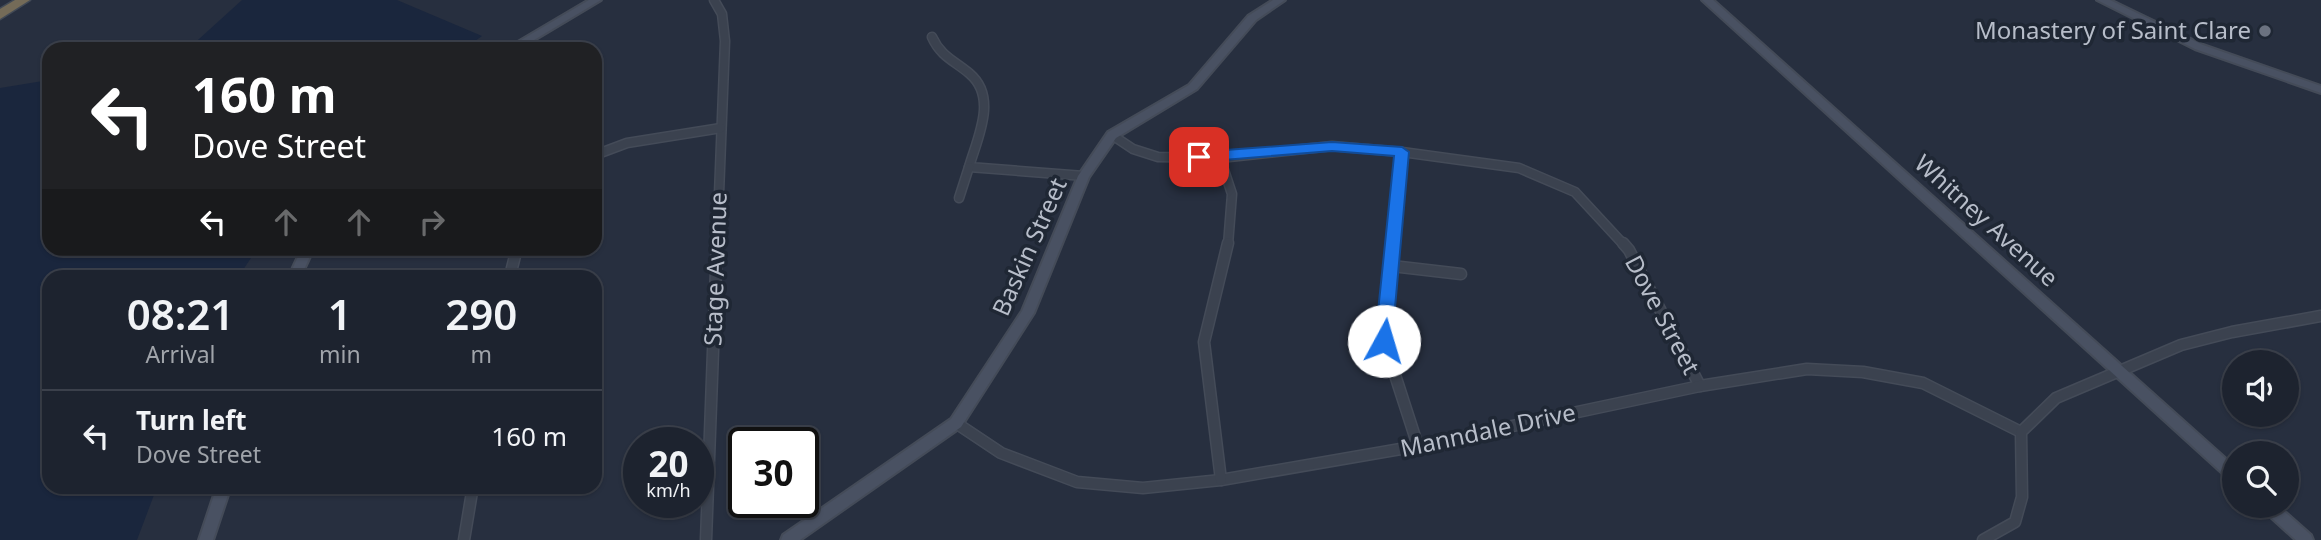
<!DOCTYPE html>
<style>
:root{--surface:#1d232f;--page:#2a2f3b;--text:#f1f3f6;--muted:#a0a4aa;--line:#3b404b}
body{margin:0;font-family:"Noto Sans",sans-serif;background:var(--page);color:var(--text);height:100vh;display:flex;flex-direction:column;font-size:26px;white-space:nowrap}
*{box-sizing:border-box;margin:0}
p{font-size:23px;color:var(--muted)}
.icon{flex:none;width:38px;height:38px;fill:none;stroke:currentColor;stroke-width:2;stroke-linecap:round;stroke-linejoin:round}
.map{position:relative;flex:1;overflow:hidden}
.drawer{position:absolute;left:42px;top:270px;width:560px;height:224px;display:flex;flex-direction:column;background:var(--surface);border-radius:21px;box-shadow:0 2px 5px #0004,0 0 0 2px var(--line)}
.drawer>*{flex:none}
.banner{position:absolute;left:42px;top:42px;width:560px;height:214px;border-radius:21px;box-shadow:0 2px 5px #0004,0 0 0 2px var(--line);background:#202124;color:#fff;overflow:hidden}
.buttons{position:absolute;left:2222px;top:350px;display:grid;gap:14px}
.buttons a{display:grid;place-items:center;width:77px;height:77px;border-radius:50%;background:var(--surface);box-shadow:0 2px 5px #0004,0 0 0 2px var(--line);font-size:35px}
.speed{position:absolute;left:623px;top:427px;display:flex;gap:14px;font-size:35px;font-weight:700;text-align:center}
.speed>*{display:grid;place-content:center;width:91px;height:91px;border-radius:50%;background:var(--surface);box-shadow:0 2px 5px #0004,0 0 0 2px var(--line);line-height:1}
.speed small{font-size:18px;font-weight:400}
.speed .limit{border:4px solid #111;border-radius:10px;background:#fff;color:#111}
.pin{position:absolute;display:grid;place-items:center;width:60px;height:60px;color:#fff;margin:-30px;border-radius:14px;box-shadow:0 4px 10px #0006}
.me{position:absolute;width:77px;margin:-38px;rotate:6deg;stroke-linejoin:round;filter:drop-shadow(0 0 5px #0008)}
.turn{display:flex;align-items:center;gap:24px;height:147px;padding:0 35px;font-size:32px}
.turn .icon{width:91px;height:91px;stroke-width:2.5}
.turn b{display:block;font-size:49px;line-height:60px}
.lanes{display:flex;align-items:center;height:66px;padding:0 35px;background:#0003;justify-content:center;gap:35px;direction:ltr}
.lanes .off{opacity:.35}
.eta{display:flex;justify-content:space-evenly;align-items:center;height:119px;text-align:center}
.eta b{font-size:42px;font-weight:600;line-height:49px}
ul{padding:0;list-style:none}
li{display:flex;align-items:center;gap:21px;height:91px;padding:0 35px;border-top:2px solid var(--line)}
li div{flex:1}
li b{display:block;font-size:26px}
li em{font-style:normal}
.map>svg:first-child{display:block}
</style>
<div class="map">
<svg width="2321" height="540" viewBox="0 0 2321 540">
<rect width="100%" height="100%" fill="#272f3f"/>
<g fill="#1a263d">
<polygon points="242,0 397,0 482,36 464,49 188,49"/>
<polygon points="49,80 49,248 257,249 239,276 49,276 49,486 157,487 137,540 0,540 0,88"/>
</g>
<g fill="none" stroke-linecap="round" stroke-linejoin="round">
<defs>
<g id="street-far1">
<polyline points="714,0 722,14 725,41 717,245"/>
<path d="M 932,37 C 941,57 955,61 970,74 C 998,98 977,139 969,167 L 1084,176"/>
<polyline points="1112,135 1133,149 1158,157 1220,158 1332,146 1402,152 1519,168 1575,192 1624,245"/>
<polyline points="595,155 627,143 721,128"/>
<polyline points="1220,158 1232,194 1228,245"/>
<polyline points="959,198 969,167"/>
<polyline points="1393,245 1402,152"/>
</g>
<g id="street">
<polyline points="1393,243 1384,341 1418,446"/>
<polyline points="1623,243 1629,250 1700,386"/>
<polyline points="1392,266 1461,274"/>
<polyline points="510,276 517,248"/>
<polyline points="956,423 1001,453 1077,482 1143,488 1221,480 1418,446 1700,386 1807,369 1863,372 1923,383 2021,432"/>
<polyline points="1221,480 1204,342 1228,243"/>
<polyline points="464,540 473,486"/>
<polyline points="706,540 717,243"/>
<polyline points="1983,540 2015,522 2022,497 2021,432 2056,398 2181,345 2232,332 2321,316"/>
</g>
<g id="secondary">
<polygon points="589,0 601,0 519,49 506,49"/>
<polygon points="1273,0 1285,0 1256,20 1197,89 1116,138 1089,177 1034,313 961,427 800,540 781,540 783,535 951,419 1022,311 1078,176 1108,132 1189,85 1248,16"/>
<polygon points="1702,0 1713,0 2235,467 2235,482 2230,480"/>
<polygon points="2097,0 2110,0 2203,45 2321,86 2321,93 2195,49"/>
<polygon points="302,248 314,248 301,276 289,276"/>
<polygon points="217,486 231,486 213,540 199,540"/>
<polygon points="2261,506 2278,506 2311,535 2313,540 2296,540 2263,510"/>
</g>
<polygon id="highway" points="15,0 30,0 0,19 0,9"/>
</defs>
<use href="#street-far1" stroke="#444b58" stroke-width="11"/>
<use href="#street" stroke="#444b58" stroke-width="13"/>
<use href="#secondary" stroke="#444b58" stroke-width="4"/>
<use href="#highway" stroke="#424a56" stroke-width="3"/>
<use href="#street-far1" stroke="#3b424f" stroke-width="8"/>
<use href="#street" stroke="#3b424f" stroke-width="10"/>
<use href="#secondary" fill="#495162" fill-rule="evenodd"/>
<use href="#highway" fill="#746b58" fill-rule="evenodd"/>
</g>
<polygon fill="#1a73e8" stroke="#114b97" stroke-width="2" points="1332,142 1402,147 1409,152 1392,341 1390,346 1378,346 1375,341 1394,156 1332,151 1199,162 1192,157 1199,152"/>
<circle fill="#6b7280" stroke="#1f2734" stroke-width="2.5" cx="2265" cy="31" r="7"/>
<g text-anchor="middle" stroke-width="7" stroke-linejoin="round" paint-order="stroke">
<g font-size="24" fill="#b7bdc9" stroke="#1f2734" text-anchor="end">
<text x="2251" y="39">Monastery of Saint Clare</text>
</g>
<g font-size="24" fill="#b7bdc9" stroke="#1f2734">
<text transform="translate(1986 221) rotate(42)" y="8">Whitney Avenue</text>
<text transform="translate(1030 247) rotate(-66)" y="8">Baskin Street</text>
<text transform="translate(716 269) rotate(-88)" y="8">Stage Avenue</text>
<text transform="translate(1662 315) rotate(62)" y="8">Dove Street</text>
<text transform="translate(1488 431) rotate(-12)" y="8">Manndale Drive</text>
</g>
</g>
</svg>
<div class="buttons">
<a><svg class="icon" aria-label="sound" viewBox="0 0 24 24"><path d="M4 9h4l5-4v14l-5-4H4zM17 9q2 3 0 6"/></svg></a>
<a><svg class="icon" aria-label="search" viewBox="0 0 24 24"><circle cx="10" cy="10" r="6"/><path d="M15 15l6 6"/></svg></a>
</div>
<div class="speed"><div>20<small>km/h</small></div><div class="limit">30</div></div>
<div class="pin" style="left:1199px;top:157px;background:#d93025"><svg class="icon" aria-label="arrive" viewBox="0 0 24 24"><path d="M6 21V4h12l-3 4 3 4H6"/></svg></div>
<svg class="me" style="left:1384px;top:341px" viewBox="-20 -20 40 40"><circle r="19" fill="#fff"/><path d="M0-13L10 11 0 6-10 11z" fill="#1a73e8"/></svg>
<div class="banner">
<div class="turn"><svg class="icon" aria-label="left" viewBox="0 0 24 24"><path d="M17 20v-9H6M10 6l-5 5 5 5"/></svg><div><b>160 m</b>Dove Street</div></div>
<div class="lanes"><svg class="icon" aria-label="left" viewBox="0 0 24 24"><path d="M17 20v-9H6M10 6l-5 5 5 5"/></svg><svg class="icon off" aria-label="ahead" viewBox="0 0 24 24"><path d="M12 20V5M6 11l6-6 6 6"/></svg><svg class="icon off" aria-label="ahead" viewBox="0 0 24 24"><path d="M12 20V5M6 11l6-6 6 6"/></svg><svg class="icon off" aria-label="right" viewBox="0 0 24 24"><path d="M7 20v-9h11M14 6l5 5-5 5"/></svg></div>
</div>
<section class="drawer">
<div class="eta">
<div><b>08:21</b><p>Arrival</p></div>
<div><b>1</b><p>min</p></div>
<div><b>290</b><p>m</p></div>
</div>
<ul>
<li><svg class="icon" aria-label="left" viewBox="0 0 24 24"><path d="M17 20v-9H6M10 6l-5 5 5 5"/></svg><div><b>Turn left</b><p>Dove Street</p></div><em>160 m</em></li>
</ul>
</section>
</div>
